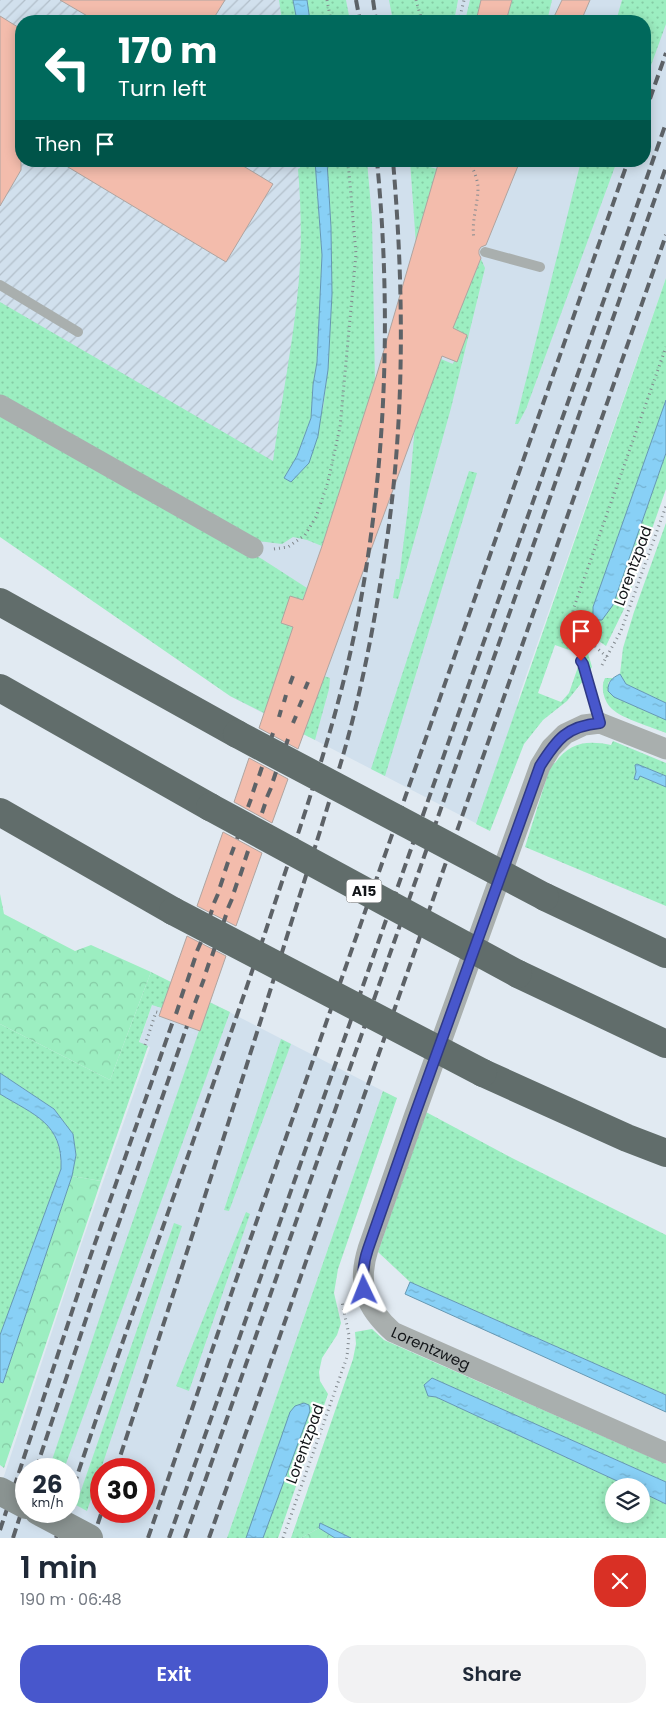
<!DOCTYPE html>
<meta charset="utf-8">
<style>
:root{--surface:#fff;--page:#f2f2f3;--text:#1f2937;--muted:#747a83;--accent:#4857cc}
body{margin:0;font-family:Poppins,sans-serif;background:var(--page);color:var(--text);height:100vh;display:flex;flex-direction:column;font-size:19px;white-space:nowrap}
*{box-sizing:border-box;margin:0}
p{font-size:16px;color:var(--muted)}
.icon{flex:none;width:28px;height:28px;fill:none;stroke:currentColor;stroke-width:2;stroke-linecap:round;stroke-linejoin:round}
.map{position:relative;height:1538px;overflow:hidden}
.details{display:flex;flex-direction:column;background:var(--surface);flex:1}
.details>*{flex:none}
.guide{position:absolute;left:15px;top:15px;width:636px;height:152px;border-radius:20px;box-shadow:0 2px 12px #0003;background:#00695c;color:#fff;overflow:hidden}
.controls{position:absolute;left:605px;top:1478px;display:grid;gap:10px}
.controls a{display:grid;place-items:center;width:45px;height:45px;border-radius:50%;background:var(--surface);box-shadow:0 2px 12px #0003;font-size:25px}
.speed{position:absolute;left:15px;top:1458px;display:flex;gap:10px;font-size:25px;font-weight:700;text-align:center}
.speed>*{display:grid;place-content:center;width:65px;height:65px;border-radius:50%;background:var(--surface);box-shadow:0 2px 12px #0003;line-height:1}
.speed small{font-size:12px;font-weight:400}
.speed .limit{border:8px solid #d22;background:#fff;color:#111}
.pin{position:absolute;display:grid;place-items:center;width:42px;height:42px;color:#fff;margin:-51px -21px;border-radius:50% 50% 50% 0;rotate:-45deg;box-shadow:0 0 5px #0007}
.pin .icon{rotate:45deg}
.me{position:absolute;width:55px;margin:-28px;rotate:358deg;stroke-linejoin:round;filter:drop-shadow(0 0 4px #0008)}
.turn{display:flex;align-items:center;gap:18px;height:105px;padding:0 20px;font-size:22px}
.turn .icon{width:65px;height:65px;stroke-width:2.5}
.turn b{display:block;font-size:35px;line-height:42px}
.then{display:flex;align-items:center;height:48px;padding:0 20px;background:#0003;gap:10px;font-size:19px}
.round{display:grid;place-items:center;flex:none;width:52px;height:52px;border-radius:20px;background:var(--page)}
.head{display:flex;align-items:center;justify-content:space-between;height:85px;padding:0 20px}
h1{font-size:30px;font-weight:600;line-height:38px}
.action{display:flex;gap:10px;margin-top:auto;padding:10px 20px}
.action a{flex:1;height:58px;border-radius:20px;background:var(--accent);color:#fff;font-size:20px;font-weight:600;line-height:58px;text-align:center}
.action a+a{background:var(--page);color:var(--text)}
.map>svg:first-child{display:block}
</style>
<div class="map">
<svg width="666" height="1538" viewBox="0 0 666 1538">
<defs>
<pattern id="industrial-furrows" width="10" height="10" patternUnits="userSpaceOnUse" patternTransform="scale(1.25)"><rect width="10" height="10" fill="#d1e0ed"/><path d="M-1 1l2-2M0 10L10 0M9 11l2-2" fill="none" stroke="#b2bfca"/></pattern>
<pattern id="grass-dots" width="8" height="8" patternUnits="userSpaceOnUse" patternTransform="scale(1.25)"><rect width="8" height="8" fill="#9ceec1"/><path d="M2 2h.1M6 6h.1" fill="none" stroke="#85cba5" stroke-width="1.8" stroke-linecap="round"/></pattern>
<pattern id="forest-crowns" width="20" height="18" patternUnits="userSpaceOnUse" patternTransform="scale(1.25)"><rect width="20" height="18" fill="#9ceec1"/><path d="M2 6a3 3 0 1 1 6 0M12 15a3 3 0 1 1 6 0" fill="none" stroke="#85cba5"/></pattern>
<pattern id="water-ripples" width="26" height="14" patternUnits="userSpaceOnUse" patternTransform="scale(1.25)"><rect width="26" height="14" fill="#88d0f6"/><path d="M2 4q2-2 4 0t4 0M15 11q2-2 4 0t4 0" fill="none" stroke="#74b2d2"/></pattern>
</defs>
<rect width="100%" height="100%" fill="#e1eaf2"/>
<g fill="#d1e0ed" fill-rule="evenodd">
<polygon points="307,0 666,0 666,278 520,693 489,830 230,696 248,554 318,436 327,161 645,161 645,21 310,21"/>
<path d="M 171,982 L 383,1091 L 227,1538 L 0,1538 L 0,1488 L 75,1262 L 150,1047 L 139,1043 L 152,1005 ZM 26,1469 L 69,1469 L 69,1511 L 26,1511 ZM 101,1469 L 144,1469 L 144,1511 L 101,1511 Z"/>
</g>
<polygon fill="url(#industrial-furrows)" points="0,0 293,0 297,21 21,21 21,161 315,161 285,478 0,332"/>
<g fill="url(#grass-dots)">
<polygon points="279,0 293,0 297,21 282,21"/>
<polygon points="307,0 346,0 350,21 310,21"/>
<polygon points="389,0 458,0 454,21 393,21"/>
<polygon points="470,0 481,0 477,17 472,16 470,21 465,21"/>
<polygon points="512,0 552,0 547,21 506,21"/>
<polygon points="622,0 666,0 666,24 645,82 645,21 616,21"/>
<path d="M 299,161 L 315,161 L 322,255 L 317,362 L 313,385 L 311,418 L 297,456 L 284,478 L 291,482 L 323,408 L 328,370 L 332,294 L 331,227 L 327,161 L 367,161 L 372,218 L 375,382 L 322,546 L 307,540 L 293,537 L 282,544 L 258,541 L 0,396 L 0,302 L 273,461 C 281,401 294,340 299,279 C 302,243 301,205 298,169 L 300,168 Z"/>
<polygon points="410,161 424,161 423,165 437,169 416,245"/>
<polygon points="581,161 617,161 526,409 518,424 515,424"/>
<polygon points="481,259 485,268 451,408 398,599 393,598 396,579 399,579 408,507 415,425 441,359 453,364 463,339 450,333"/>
<polygon points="666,278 666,400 593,607 613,605 666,453 666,489 624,609 606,646 580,628 576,615 565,616 566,628 588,653 592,667 590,670 583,655 555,645 538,693 561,702 569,693 578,667 583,681 567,701 543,720 524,744 490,831 476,824"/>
<polygon points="0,416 262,559 307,588 264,713 230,696 0,537"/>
<polygon points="469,471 477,473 385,776 371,769"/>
<polygon points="666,523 666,703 626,684 620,674 623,648 634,612"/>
<polygon points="324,676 330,678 329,689 315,740 303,734"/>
<path d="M 605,678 L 613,678 L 608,683 L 615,697 L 666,720 L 666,733 C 652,727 623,719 612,709 C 604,702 600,687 605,678 Z"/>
<path d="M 613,741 L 666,763 L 666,776 L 637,764 L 635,766 L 636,772 L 634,778 L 640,776 L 666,787 L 666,906 L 525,847 L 551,764 L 555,763 C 570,742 587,740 611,745 Z"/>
<polygon points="151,972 171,982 162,1008 152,1005 139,1042 148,1046 101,1181 72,1176 76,1155 73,1134 54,1109 0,1073 0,1024 110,1080"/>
<polygon points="209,1002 230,1012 64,1469 49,1469 114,1275"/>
<polygon points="281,1039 291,1044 229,1211 224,1210"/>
<polygon points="383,1091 397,1098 338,1269 334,1293 341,1323 337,1335 322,1358 319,1372 320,1381 328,1394 278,1538 227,1538"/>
<path d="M 0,1094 C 35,1115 62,1122 61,1169 L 0,1335 Z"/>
<polygon points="426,1112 512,1158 666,1235 666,1395 410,1282 378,1252"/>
<polygon points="246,1212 250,1214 189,1391 176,1386"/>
<polygon points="174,1223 182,1226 87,1511 76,1505"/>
<polygon points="372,1329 384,1340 666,1464 666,1482 432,1378 428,1396 436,1397 628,1486 614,1486 614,1514 641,1514 641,1492 666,1504 666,1538 351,1538 320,1523 319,1528 301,1538 291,1538 353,1359 356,1344 355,1332"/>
</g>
<g fill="url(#forest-crowns)">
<polygon points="0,894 4,914 75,951 91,945 151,972 110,1080 0,1024"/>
<polygon points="72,1176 101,1181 4,1468 0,1465 0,1382 3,1383"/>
<polygon points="319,1528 335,1538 301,1538"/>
</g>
<g fill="url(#water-ripples)" stroke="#6598b3">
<polygon points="293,0 307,0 310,21 297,21"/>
<polygon points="315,161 327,161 331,227 332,294 328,370 318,436 309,463 291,482 284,478 297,456 311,418 313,385 317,362 322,255"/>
<polygon points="666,400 666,453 613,605 602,620 595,620 593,615 593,607"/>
<path d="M 620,674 L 626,684 L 666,703 L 666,720 L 614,697 L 608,691 C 608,681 612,678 620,674 Z"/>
<polygon points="637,764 666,776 666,787 640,776 638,780 634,779 636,772 635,765"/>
<path d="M 0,1073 L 54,1109 L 73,1134 L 76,1155 L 72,1176 L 3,1383 L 0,1382 L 0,1335 L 61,1169 C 63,1123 34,1115 0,1094 Z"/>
<polygon points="410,1282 666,1395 666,1412 405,1294"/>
<polygon points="432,1378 666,1482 666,1504 641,1492 641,1486 628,1486 436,1397 428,1396 424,1385"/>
<polygon points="304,1403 309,1405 310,1411 263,1538 246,1538 290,1412 295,1406"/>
<polygon points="320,1523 347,1536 351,1538 335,1538 319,1528"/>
</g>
<g fill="#f3bcac" stroke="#afa4a0">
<polygon points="60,0 225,0 212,21 96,21"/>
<polygon points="481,0 512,0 506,21 476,21"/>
<polygon points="562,0 590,0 581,21 552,21"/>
<polygon points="0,16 21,29 21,170 0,206"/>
<polygon points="58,161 235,161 273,184 226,262"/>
<polygon points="439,161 520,161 486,245 481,247 479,250 479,254 481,258 453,328 467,335 457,362 442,356 298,749 259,728 293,627 281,623 290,596 303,600 322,546 377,374"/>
<polygon points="249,758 288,779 272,823 234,802"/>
<polygon points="223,832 262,853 236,926 197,906"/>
<polygon points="187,936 226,956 200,1031 159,1016"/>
</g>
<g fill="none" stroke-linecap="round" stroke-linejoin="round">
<g stroke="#82898e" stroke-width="3" stroke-dasharray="1 4" stroke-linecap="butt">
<polyline points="327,0 331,21"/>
<polyline points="416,0 422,21"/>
<polyline points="459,21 464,0"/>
<path d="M 470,161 C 473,170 478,179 478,188 C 478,205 471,221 474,239"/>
<polyline points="274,549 288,547 305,535 316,517 328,482 340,427 356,254 348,161"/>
<polyline points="607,657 578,631 573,623 573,610 666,347"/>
<polyline points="602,665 621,631 666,506"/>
<polyline points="145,1045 156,1012 160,1013"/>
<polyline points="283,1538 347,1357 349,1335 342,1302"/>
</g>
<g stroke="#a9afae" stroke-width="10">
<polyline points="485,252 540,267"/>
<polyline points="0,285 78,332"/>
<polyline points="581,661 583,664 600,723"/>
</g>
<g stroke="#a9afae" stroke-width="21">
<polyline points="0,405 253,548"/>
<path id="s1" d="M 666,749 L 600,723 L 584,725 L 565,734 L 551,748 L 540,766 L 414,1117 L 368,1249 C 357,1285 365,1307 393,1332 L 666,1453"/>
</g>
<g stroke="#616d6b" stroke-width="28">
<polyline points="0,602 237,734"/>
<polyline points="0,688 210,807"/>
<polyline points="0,812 173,911"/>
<polyline points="545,897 666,954"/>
<polyline points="518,974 666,1044"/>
<polyline points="483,1073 627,1138 666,1153"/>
</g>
<g stroke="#5d6267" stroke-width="4" stroke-dasharray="10 5" stroke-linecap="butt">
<polyline points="356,0 360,21"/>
<polyline points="373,0 376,21"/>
<polyline points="645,113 666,53"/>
<polyline points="290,684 293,676"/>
<polyline points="305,689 308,682"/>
<polyline points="284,702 286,695"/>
<polyline points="299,707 302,700"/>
<polyline points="279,717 281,710"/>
<polyline points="293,723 296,716"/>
<polyline points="270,742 273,733"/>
<polyline points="285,748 288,739"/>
<polyline points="264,760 267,751"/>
<polyline points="279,765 282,756"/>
<polyline points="259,776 262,767"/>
<polyline points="273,781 276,772"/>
<polyline points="253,792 256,783"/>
<polyline points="267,797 271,788"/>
<polyline points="248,807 251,799"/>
<polyline points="262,813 265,804"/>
<polyline points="242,824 245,815"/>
<polyline points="256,829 259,820"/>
<polyline points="237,839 240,831"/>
<polyline points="251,844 254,835"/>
<polyline points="231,855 234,847"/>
<polyline points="245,860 248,851"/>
<polyline points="225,871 228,862"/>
<polyline points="240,876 243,867"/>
<polyline points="220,887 223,878"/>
<polyline points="234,892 237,883"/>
<polyline points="214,903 218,894"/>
<polyline points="228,908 232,899"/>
<polyline points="209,919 212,910"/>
<polyline points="223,924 226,915"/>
<polyline points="203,935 206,926"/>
<polyline points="217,940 221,931"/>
<polyline points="197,951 201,942"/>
<polyline points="212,956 215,947"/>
<polyline points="192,967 195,958"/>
<polyline points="206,972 209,963"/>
<polyline points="187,982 190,973"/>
<polyline points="201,987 204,979"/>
<polyline points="181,998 184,989"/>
<polyline points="195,1003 198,995"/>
<polyline points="176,1014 179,1005"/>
<polyline points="190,1019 193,1010"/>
<polyline points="36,1469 102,1271 187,1026"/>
<path d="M 116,1469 C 172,1299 227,1129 280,959 C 301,890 324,821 344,752 C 363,685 376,615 386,546 C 405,419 404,289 393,161"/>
<path d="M 69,1500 C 132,1310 201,1123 265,933 C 298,832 335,731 356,626 C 386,473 392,316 377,161"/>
<polyline points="0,1530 87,1266 173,1021"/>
<polyline points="13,1538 26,1498"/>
<polyline points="56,1538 65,1511"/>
<polyline points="93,1538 102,1511"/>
<polyline points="148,1538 235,1283 628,161"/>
<polyline points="169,1538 666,123"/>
<polyline points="185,1538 666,167"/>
<polyline points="209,1538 666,235"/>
</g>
<g stroke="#8a9391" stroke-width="28">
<polyline points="0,1491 26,1505"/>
<polyline points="38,1511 89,1538"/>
</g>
<g stroke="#616d6b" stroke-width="28">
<polyline points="237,734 545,897"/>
<polyline points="210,807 518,974"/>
<polyline points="173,911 483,1073"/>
</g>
</g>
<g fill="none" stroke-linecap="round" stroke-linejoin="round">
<defs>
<path id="route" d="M 364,1290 C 362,1275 363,1263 368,1249 L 414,1117 L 540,766 C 557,739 567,726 600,723 L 583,664 L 581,661"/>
</defs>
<use href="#route" stroke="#2f3985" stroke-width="12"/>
<use href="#route" stroke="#4857cc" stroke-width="9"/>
</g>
<g text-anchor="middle" stroke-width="4.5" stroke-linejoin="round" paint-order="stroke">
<rect fill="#fff" stroke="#595b5d" stroke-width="1" x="346.5" y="879.5" width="35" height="23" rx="4"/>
<g font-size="14" font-weight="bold" fill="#121518">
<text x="364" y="896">A15</text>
</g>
<g font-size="15" fill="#121518" stroke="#fff">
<text transform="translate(633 566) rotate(-70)" y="5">Lorentzpad</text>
<text dy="5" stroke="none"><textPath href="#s1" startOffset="796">Lorentzweg</textPath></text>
<text transform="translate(305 1444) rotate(-70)" y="5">Lorentzpad</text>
</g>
</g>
</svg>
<div class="controls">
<a><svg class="icon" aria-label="layers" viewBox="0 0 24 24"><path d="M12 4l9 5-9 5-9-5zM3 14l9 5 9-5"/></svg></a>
</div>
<div class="speed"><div>26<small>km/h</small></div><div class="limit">30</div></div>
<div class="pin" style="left:581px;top:661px;background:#d93025"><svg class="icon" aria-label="arrive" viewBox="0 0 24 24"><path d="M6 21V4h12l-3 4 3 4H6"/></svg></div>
<svg class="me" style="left:364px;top:1290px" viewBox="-20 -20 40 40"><path d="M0-17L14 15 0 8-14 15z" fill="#4857cc" stroke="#fff" stroke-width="4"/></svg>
<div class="guide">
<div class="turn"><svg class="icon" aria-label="left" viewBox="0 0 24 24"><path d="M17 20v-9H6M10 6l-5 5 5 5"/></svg><div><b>170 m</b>Turn left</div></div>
<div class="then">Then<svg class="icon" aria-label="arrive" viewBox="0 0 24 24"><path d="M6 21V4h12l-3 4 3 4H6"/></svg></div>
</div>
</div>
<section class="details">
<div class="head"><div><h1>1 min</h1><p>190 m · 06:48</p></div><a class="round" style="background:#d93025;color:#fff"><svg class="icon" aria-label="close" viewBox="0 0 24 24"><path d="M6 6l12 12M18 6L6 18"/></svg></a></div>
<div class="action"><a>Exit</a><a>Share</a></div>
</section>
